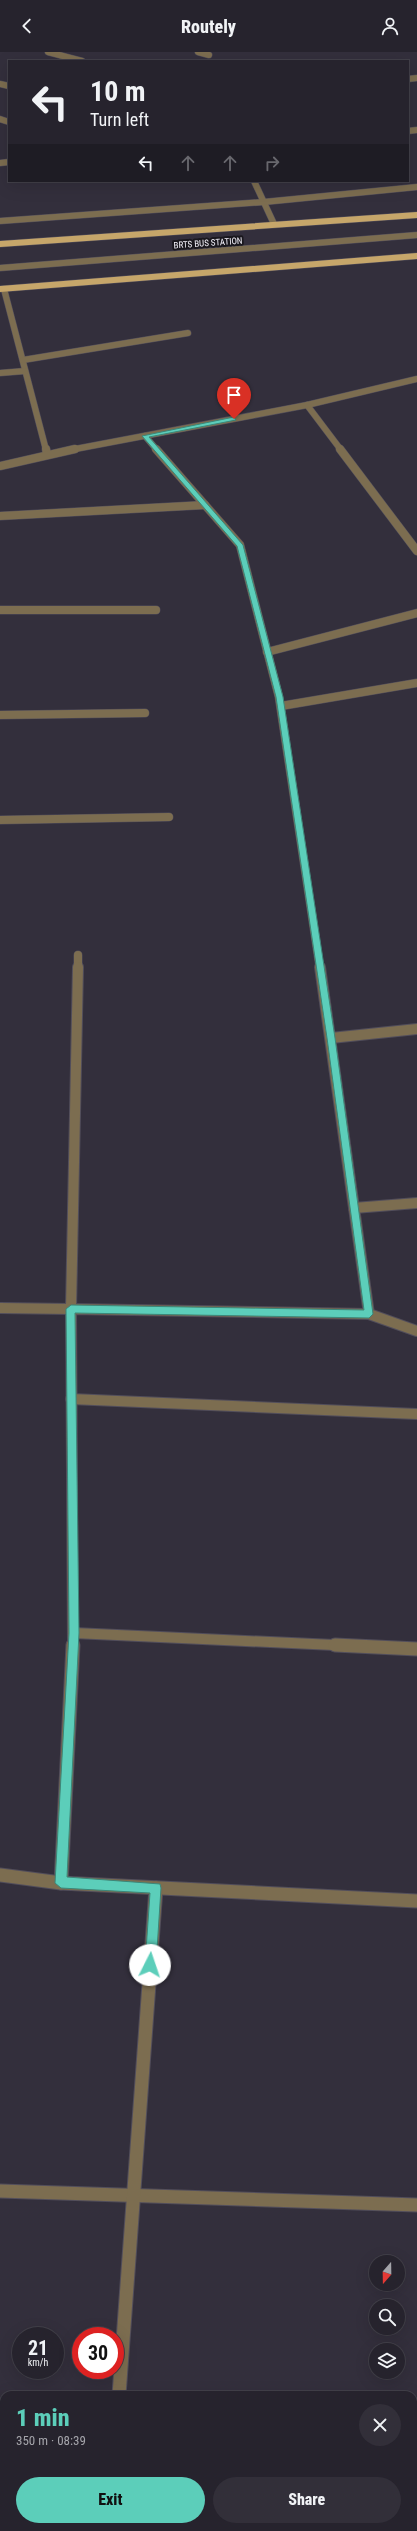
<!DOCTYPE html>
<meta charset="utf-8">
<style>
:root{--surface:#26232d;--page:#322f39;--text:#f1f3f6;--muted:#a4a4aa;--line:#424049;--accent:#5cceba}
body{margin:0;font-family:"Roboto Condensed",sans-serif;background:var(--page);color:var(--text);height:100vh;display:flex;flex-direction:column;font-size:15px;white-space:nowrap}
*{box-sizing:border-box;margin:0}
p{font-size:13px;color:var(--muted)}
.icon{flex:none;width:22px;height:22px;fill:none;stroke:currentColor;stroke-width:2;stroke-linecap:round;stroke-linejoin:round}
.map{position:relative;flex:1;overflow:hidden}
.panel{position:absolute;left:0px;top:2339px;width:417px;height:140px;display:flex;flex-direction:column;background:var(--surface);border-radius:12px 12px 0 0;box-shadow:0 4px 16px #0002,0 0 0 1px var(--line)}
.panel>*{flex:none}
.guide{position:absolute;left:8px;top:8px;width:401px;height:122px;border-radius:0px;box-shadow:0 4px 16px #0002,0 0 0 1px var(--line);background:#26232d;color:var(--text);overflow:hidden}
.needle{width:26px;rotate:200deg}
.tools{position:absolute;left:369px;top:2203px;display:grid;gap:8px}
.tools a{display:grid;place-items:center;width:36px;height:36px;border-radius:50%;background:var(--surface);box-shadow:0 4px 16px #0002,0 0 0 1px var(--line);font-size:20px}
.speed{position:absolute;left:12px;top:2275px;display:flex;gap:8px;font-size:20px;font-weight:700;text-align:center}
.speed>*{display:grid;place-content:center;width:52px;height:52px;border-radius:50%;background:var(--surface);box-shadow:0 4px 16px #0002,0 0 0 1px var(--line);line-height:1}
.speed small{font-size:10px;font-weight:400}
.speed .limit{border:6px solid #d22;background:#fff;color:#111}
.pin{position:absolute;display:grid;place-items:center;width:34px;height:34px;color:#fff;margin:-41px -17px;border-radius:50% 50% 50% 0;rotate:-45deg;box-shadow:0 0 4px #0007}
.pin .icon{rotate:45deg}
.me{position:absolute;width:44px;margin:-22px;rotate:4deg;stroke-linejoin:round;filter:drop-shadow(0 0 3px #0008)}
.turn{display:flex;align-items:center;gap:14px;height:84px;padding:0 16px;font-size:18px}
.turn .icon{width:52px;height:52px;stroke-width:2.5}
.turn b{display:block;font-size:28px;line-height:34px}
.lanes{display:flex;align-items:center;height:38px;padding:0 16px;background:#0003;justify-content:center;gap:20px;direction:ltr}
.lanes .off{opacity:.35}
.round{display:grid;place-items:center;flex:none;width:42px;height:42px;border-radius:21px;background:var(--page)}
.headline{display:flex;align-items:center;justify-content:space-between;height:68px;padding:0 16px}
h1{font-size:24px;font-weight:800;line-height:30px;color:var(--accent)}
.cta{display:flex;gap:8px;margin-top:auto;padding:8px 16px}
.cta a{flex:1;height:46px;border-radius:24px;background:var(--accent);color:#111;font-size:16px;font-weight:800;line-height:46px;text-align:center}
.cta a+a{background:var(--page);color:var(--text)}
header{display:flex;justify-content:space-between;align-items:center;height:52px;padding:0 16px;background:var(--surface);font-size:18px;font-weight:800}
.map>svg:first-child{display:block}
</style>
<header><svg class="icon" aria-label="back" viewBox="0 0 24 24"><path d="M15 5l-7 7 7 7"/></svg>Routely<svg class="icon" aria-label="person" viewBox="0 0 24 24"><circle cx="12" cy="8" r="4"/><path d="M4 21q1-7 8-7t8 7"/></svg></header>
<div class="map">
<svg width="417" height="2479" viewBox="0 0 417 2479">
<rect width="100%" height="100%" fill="#332f3c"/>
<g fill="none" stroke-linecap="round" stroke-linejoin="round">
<defs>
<g id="minor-far3">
<polyline points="48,0 82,9"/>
<polyline points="198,0 209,3"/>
<polyline points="408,27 417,26"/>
<polyline points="0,32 9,34"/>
<polyline points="0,67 9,70"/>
<polyline points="408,79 417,78"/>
<polyline points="0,111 9,110"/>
<polyline points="254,129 274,172"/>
<polyline points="0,169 264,150 417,135"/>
<polyline points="0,216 417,183"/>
<polyline points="4,237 46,398"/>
<polyline points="23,308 188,281"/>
<polyline points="0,321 25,319"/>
<polyline points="307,353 341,398"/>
<polyline points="145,384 157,398"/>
<polyline points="70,398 307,353 417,327"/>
</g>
<g id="minor-far2">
<polyline points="46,397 47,402"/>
<polyline points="156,397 240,493 279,645 320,916"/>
<polyline points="340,397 417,499"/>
<polyline points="0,414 75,397"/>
<polyline points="0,464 205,453"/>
<polyline points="0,558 156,558"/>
<polyline points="267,600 417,561"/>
<polyline points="281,654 417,631"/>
<polyline points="0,663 145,661"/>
<polyline points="0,768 169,765"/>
<polyline points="78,916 78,903"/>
</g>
<g id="minor-far1">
<polyline points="320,915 369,1262 417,1279"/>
<polyline points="331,986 417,977"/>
<polyline points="354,1156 417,1151"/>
<polyline points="0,1256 71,1257 78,915"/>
<polyline points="71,1347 417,1362"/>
<polyline points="74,1581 356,1594"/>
<polyline points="73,1594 71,1257 369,1262"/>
</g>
<g id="minor">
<polyline points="335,1593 417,1597"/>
<polyline points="0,1823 61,1831 417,1849"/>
<polyline points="61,1831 73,1593"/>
<polyline points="0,2139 417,2153"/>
<polyline points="119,2343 156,1836"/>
<polyline points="109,2475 109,2479"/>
</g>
<g id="major">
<polyline points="0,192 417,163"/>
<polyline points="0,237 417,204"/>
</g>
</defs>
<use href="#minor-far3" stroke="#524e5b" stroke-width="7"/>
<use href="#minor-far2" stroke="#524e5b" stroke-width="9"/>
<use href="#minor-far1" stroke="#524e5b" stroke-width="12"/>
<use href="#minor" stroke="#524e5b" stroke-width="15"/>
<use href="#major" stroke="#524e5b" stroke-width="7"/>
<use href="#minor-far3" stroke="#7c6d50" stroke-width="6"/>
<use href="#minor-far2" stroke="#7c6d50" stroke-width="8"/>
<use href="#minor-far1" stroke="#7c6d50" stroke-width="10"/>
<use href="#minor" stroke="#7c6d50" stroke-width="13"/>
<use href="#major" stroke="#c6a66a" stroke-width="6"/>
</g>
<polygon fill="#5cceba" stroke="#3c8679" points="234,365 236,368 149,385 243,493 283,645 335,986 373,1262 369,1266 75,1261 79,1581 67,1825 160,1832 161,1836 156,1913 150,1918 145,1913 150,1841 61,1836 55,1831 69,1581 66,1257 71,1253 364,1258 327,986 276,645 237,494 142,384"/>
<g text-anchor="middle" stroke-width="4" stroke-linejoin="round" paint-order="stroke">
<g font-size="9" fill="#f5f3fc" stroke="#1a181e">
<text transform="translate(208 191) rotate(-4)" y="3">BRTS BUS STATION</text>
</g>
</g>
</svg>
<div class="tools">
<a><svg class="needle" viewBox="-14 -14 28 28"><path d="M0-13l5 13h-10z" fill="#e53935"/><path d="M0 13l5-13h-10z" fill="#a4a4aa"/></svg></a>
<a><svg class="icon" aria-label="search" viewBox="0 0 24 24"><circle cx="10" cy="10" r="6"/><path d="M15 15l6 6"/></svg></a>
<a><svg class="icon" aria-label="layers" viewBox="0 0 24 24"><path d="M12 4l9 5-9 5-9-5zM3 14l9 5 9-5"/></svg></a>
</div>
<div class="speed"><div>21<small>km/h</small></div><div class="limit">30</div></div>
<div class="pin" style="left:234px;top:367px;background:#d93025"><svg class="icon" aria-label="arrive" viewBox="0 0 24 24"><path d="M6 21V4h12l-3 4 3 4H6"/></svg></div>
<svg class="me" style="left:150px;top:1913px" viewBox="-20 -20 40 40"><circle r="19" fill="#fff"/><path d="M0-13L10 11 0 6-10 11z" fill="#5cceba"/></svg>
<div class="guide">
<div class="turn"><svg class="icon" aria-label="left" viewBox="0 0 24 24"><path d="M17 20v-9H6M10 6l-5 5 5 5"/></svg><div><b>10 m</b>Turn left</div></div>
<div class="lanes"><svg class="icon" aria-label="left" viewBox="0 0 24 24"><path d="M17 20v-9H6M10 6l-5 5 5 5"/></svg><svg class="icon off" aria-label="ahead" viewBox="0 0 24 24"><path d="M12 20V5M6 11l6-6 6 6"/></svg><svg class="icon off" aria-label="ahead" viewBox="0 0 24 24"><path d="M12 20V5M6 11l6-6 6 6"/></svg><svg class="icon off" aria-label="right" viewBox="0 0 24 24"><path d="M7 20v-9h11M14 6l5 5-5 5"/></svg></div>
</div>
<section class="panel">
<div class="headline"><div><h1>1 min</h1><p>350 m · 08:39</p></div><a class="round"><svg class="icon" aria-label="close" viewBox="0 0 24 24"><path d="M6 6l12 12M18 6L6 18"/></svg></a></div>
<div class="cta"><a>Exit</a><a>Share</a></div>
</section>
</div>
